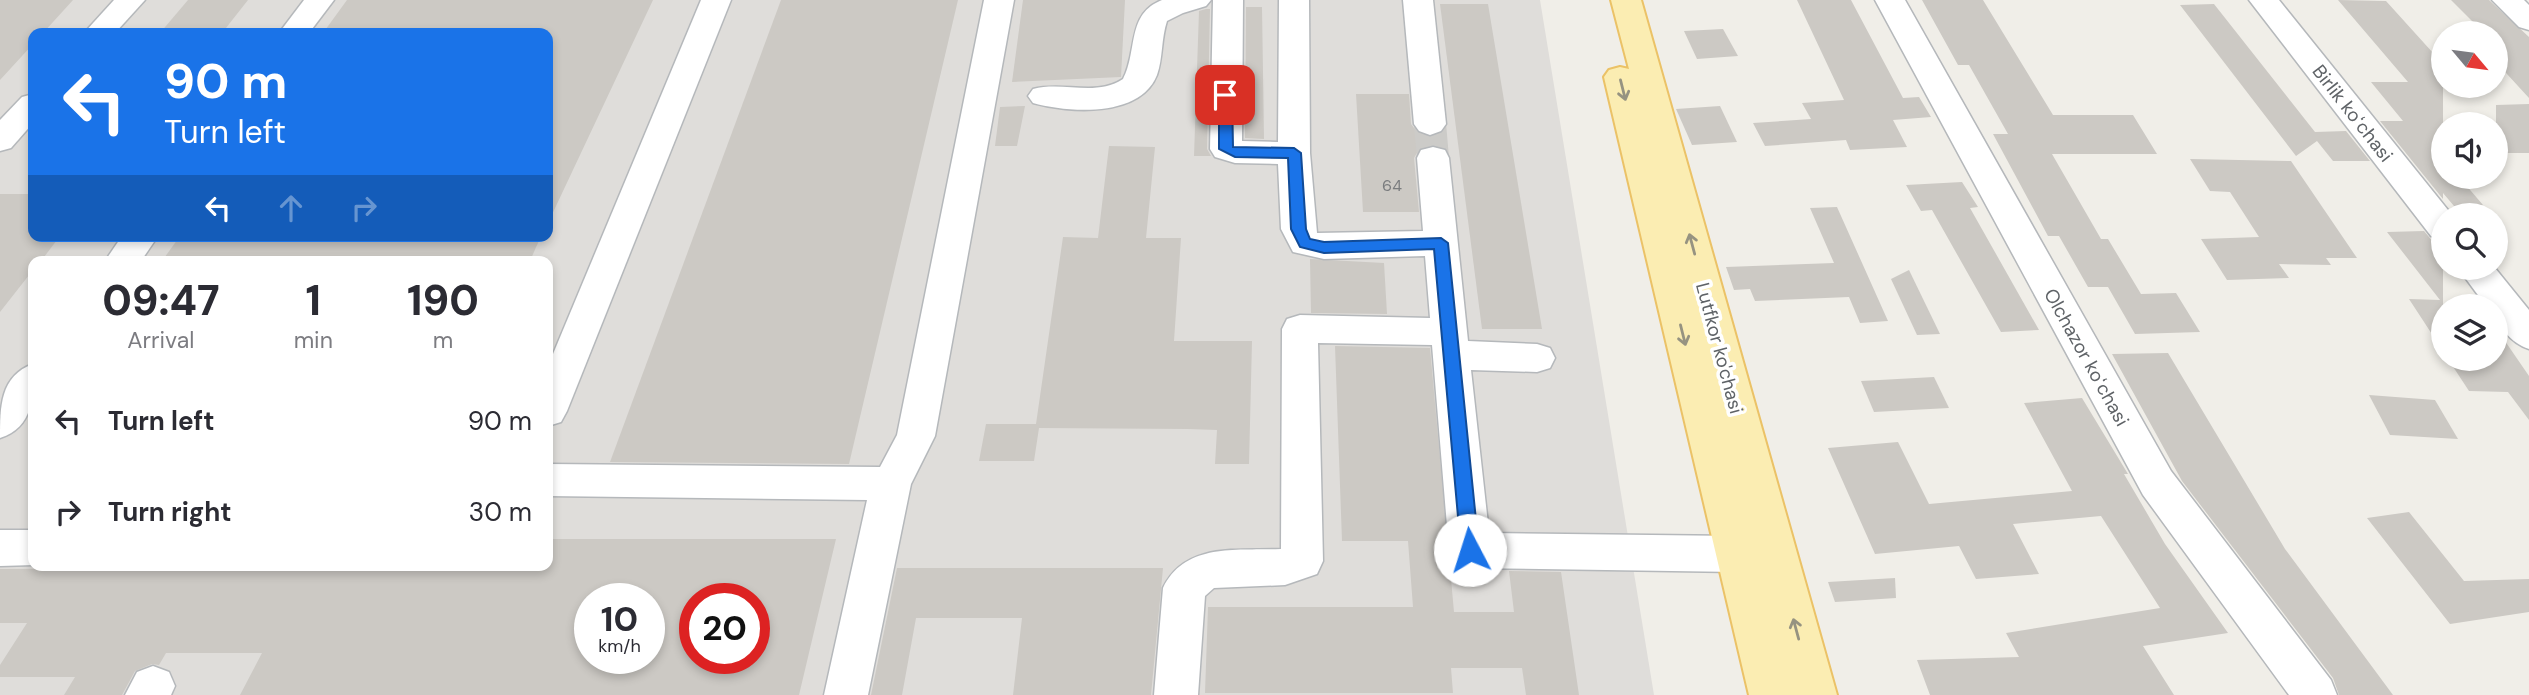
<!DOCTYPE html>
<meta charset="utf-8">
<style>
:root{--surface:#fff;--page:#f2f2f3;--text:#2b2b33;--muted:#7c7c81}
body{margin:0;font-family:"DM Sans",sans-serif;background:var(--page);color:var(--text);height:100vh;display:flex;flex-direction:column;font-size:26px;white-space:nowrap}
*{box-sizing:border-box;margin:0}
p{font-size:23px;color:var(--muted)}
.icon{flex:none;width:38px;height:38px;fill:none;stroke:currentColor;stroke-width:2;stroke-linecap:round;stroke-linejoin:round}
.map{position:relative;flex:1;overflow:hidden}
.sheet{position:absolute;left:28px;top:256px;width:525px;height:315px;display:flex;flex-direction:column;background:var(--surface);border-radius:14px;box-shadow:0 4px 10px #0003}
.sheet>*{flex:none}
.hud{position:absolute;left:28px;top:28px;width:525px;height:214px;border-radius:14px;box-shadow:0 4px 10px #0003;background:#1a73e8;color:#fff;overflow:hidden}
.needle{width:46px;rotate:119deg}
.fabs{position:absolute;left:2431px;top:21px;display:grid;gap:14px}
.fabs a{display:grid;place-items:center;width:77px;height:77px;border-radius:50%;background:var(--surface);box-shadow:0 4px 10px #0003;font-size:35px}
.speed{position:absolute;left:574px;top:583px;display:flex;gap:14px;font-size:35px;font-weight:700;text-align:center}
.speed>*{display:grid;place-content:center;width:91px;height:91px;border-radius:50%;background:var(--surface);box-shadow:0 4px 10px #0003;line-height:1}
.speed small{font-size:18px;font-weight:400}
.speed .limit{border:10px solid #d22;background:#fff;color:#111}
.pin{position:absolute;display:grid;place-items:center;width:60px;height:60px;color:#fff;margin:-30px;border-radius:14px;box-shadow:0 4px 10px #0006}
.me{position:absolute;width:77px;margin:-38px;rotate:355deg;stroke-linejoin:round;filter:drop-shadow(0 0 5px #0008)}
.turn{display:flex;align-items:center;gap:24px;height:147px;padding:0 21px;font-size:32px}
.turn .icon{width:91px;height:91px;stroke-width:2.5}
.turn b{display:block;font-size:49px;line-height:60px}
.lanes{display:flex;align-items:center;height:66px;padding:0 21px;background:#0003;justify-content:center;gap:35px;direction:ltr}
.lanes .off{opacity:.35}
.eta{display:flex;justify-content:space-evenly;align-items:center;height:119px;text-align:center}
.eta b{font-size:42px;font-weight:800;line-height:49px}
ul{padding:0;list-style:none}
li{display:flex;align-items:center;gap:21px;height:91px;padding:0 21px}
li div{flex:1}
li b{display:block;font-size:26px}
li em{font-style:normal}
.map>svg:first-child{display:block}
</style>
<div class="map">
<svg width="2529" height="695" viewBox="0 0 2529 695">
<rect width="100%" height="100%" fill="#f0eee8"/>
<path fill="#dfddda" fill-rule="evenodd" d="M 0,0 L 1540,0 L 1654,695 L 0,695 ZM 33,33 L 548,33 L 548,236 L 33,236 ZM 33,261 L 548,261 L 548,565 L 33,565 ZM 590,598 L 649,598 L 649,658 L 590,658 ZM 695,598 L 754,598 L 754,658 L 695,658 Z"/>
<g fill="#ccc9c4" fill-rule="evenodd">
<polygon points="0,0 73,0 43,33 33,33 33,44 0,80"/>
<polygon points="188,0 248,0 222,33 160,33"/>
<polygon points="347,0 653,0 548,223 548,33 323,33"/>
<polygon points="781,0 958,0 849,464 610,462"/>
<polygon points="1023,0 1125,0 1121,77 1012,82"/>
<polygon points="1797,0 1851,0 1903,98 1919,97 1931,117 1893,120 1907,147 1850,150 1846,140 1765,146 1753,123 1811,119 1802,103 1844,100"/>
<polygon points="1922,0 1983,0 2053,115 2133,115 2157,154 2052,154 2101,239 2108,239 2141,294 2176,293 2200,332 2135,334 2108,287 2088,287 2059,236 2048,236 1993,134 2008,134 1969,65 1958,65"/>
<polygon points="2338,0 2386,1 2443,64 2443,154 2440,154 2443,158 2443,177 2459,177 2483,205 2454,206 2443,193 2443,199 2380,121 2403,121 2371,82 2408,82"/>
<polygon points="2451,0 2489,0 2529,37 2529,98 2496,62 2496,33 2484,33"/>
<polygon points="1440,4 1488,4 1542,329 1482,329"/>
<polygon points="2214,4 2315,132 2346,131 2370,161 2333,161 2317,141 2296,156 2180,5"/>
<polygon points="1246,7 1262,7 1264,139 1245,138"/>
<polygon points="1206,9 1210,9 1207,149 1211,156 1194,156 1199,11"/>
<polygon points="1723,29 1738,56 1697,59 1684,31"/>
<polygon points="1356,94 1409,94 1411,124 1417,132 1419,149 1414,158 1419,212 1363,212"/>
<polygon points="2529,104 2529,153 2496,153 2496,105"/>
<polygon points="1025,106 1017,146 995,146 1000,107"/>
<polygon points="1720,106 1737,142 1692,145 1676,109"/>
<polygon points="1109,146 1155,147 1146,238 1181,238 1174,341 1252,341 1249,464 1215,464 1217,430 1188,429 1039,428 1034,461 979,461 986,424 1036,424 1063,237 1098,238"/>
<polygon points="2190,159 2291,161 2357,258 2326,258 2331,265 2279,264 2289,278 2227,280 2201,239 2259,237 2230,192 2210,191"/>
<polygon points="1962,182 1978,207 1970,208 2039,330 2001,332 1932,210 1921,211 1906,185"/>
<polygon points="0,194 33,194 33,236 60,236 41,261 33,261 33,270 0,312"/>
<polygon points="1837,207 1888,321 1860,323 1849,297 1755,301 1750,289 1734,290 1726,267 1834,263 1810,208"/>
<polygon points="2424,231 2443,254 2443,351 2409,299 2440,300 2387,232"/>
<polygon points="180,236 541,236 530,261 162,261"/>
<polygon points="1310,259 1384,263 1387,314 1311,313"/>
<polygon points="1909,270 1940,334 1917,335 1891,279"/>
<polygon points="2496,328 2529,376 2529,420 2508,392 2469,391 2448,359 2496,359"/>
<polygon points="1335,346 1430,348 1454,612 1514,612 1509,571 1561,572 1579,695 1526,695 1522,668 1451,668 1453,693 1205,693 1208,607 1413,607 1408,541 1342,541"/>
<polygon points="2168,353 2285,549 2393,695 2339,695 2333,678 2182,481 2112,354"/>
<polygon points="1934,377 1949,408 1874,412 1861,381"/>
<polygon points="2369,395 2435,400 2458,439 2390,435"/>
<polygon points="2082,398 2128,474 2124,474 2165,544 2228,633 2143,646 2174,695 1930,695 1917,660 2019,657 2006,633 2160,608 2101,516 2013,524 2039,574 1976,579 1959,546 1875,554 1828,448 1898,442 1929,504 2072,491 2024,403"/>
<polygon points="2409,512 2464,581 2529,579 2529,612 2450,624 2367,518"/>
<path d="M 548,539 L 836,539 L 799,695 L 240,695 L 262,653 L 166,653 L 159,665 L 152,664 L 135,671 L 122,695 L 64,695 L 75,677 L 0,677 L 0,665 L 27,623 L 0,623 L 0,569 L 522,567 L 548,565 ZM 590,598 L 649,598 L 649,658 L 590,658 ZM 695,598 L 754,598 L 754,658 L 695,658 Z"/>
<polygon points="897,568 1163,568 1151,695 1013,695 1022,618 916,618 902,695 871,695"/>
<polygon points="1895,578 1896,598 1835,602 1828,582"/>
</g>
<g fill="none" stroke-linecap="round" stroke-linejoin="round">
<polyline stroke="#cccbc8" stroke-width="32" stroke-dasharray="32 16" stroke-linecap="butt" points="1430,124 1433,158"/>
<defs>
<g id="minor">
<polygon points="114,0 145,0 115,33 84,33"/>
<polygon points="304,0 334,0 309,33 279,33"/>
<polygon points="701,0 731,0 567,411 561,422 548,426 548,366"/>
<polygon points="984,0 1014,0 935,436 911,484 868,695 824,695 867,500 548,496 548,464 880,467 897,435"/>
<path d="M 1162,0 L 1211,0 L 1206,6 L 1183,13 L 1167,21 C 1161,39 1163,58 1157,75 C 1140,118 1069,113 1033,103 L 1028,96 L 1033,89 C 1063,81 1096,97 1123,79 C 1138,51 1126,14 1162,0 Z"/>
<path d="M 1213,0 L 1243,0 L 1242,141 L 1278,142 L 1279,0 L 1309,0 L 1310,153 L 1317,233 L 1423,231 L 1417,158 L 1421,150 L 1433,147 L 1445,150 L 1449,158 L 1468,341 L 1537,344 L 1550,348 L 1555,358 L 1550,368 L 1537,372 L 1471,370 L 1489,533 L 1737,536 L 1752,541 L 1758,554 L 1752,567 L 1737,572 L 1470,568 L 1455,563 L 1449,550 L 1432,345 L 1318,343 L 1323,561 L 1317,574 L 1285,585 L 1214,588 L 1205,596 L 1198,695 L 1154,695 L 1163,588 C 1185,542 1238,551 1281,549 L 1282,329 L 1287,319 L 1300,315 L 1430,318 L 1425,256 L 1324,259 L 1293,252 L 1281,229 L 1278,164 L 1235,163 L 1215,157 L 1210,149 Z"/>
<polygon points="1403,0 1433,0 1446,124 1441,131 1430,135 1419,131 1414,124"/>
<polygon points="1875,0 1905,0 2171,471 2331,680 2337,695 2289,695 2143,495"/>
<polygon points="2249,0 2279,0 2452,215 2443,215 2443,239 2431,236"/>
<polygon points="2492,0 2524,0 2529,5 2529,30 2519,27"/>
<polygon points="33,94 33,123 11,148 0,151 0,120 22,97"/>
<polygon points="122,236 158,236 141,261 105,261"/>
<path d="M 2458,268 L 2495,268 L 2529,310 L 2529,349 C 2511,343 2496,326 2496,306 L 2486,306 Z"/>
<path d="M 33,364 C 34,395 34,427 0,438 C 0,407 0,376 33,364 Z"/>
<polygon points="0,530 33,530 34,565 0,566"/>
<polygon points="153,666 169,672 175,686 171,695 125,695 137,672"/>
</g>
<polygon id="major" points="1611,0 1641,0 1837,695 1749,695 1604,77 1609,70 1620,67 1629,69"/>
</defs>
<use href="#minor" stroke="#b5b8bb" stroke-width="3"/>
<use href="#major" stroke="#ebc267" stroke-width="4"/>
<use href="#minor" fill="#fff" fill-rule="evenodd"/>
<use href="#major" fill="#fbedb2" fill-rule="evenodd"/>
</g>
<defs><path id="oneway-shaft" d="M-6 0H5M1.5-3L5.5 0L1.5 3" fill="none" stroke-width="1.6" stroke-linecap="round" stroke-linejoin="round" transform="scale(1.75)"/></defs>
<g stroke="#969381">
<use href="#oneway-shaft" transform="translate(1623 90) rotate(76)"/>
<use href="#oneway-shaft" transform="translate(1692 244) rotate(-105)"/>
<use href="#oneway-shaft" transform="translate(1683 335) rotate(76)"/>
<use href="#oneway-shaft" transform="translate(1796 629) rotate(-105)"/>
</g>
<polygon fill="#1a73e8" stroke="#114b97" stroke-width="2" points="1225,91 1232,95 1233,147 1294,148 1301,153 1306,229 1310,239 1324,242 1441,238 1448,243 1479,550 1476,555 1463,555 1461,550 1434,249 1324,253 1300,247 1291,229 1288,158 1235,157 1219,149 1219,95"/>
<g text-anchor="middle" stroke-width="7" stroke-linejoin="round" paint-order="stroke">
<g font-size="16" fill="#7a7c7e">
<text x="1392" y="191">64</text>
</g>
<g font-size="19" fill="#5f6367" stroke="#fff">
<text transform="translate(2353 113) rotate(52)" y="7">Birlik koʻchasi</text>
<text transform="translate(1720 348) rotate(75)" y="7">Lutfkor ko'chasi</text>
<text transform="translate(2087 357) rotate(61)" y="7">Olchazor koʻchasi</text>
</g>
</g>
</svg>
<div class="fabs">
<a><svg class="needle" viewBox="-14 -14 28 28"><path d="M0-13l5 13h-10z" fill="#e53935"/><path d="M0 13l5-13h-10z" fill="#7c7c81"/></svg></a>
<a><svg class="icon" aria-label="sound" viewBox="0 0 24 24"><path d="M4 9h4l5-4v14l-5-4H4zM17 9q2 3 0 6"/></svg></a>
<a><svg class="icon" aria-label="search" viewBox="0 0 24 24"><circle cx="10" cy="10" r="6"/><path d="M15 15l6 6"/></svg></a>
<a><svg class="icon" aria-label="layers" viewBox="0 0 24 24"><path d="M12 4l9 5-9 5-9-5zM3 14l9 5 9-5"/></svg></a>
</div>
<div class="speed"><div>10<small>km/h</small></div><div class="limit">20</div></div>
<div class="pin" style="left:1225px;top:95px;background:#d93025"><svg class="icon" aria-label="arrive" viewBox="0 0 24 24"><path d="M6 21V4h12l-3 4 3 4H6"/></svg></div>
<svg class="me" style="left:1470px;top:550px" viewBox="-20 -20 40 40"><circle r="19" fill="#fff"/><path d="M0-13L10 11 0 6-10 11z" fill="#1a73e8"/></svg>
<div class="hud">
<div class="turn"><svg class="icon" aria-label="left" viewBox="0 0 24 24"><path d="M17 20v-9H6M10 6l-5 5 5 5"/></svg><div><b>90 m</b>Turn left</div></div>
<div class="lanes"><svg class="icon" aria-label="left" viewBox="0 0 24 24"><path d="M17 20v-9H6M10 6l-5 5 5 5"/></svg><svg class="icon off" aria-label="ahead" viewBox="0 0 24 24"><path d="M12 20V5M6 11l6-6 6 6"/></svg><svg class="icon off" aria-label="right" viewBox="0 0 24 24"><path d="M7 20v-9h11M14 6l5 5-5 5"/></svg></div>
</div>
<section class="sheet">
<div class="eta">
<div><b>09:47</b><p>Arrival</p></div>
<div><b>1</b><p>min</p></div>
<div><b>190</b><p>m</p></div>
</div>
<ul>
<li><svg class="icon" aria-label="left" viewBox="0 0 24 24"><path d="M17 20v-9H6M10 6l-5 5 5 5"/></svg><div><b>Turn left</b></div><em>90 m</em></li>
<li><svg class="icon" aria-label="right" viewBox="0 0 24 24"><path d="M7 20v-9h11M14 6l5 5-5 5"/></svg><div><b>Turn right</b></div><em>30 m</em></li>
</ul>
</section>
</div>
